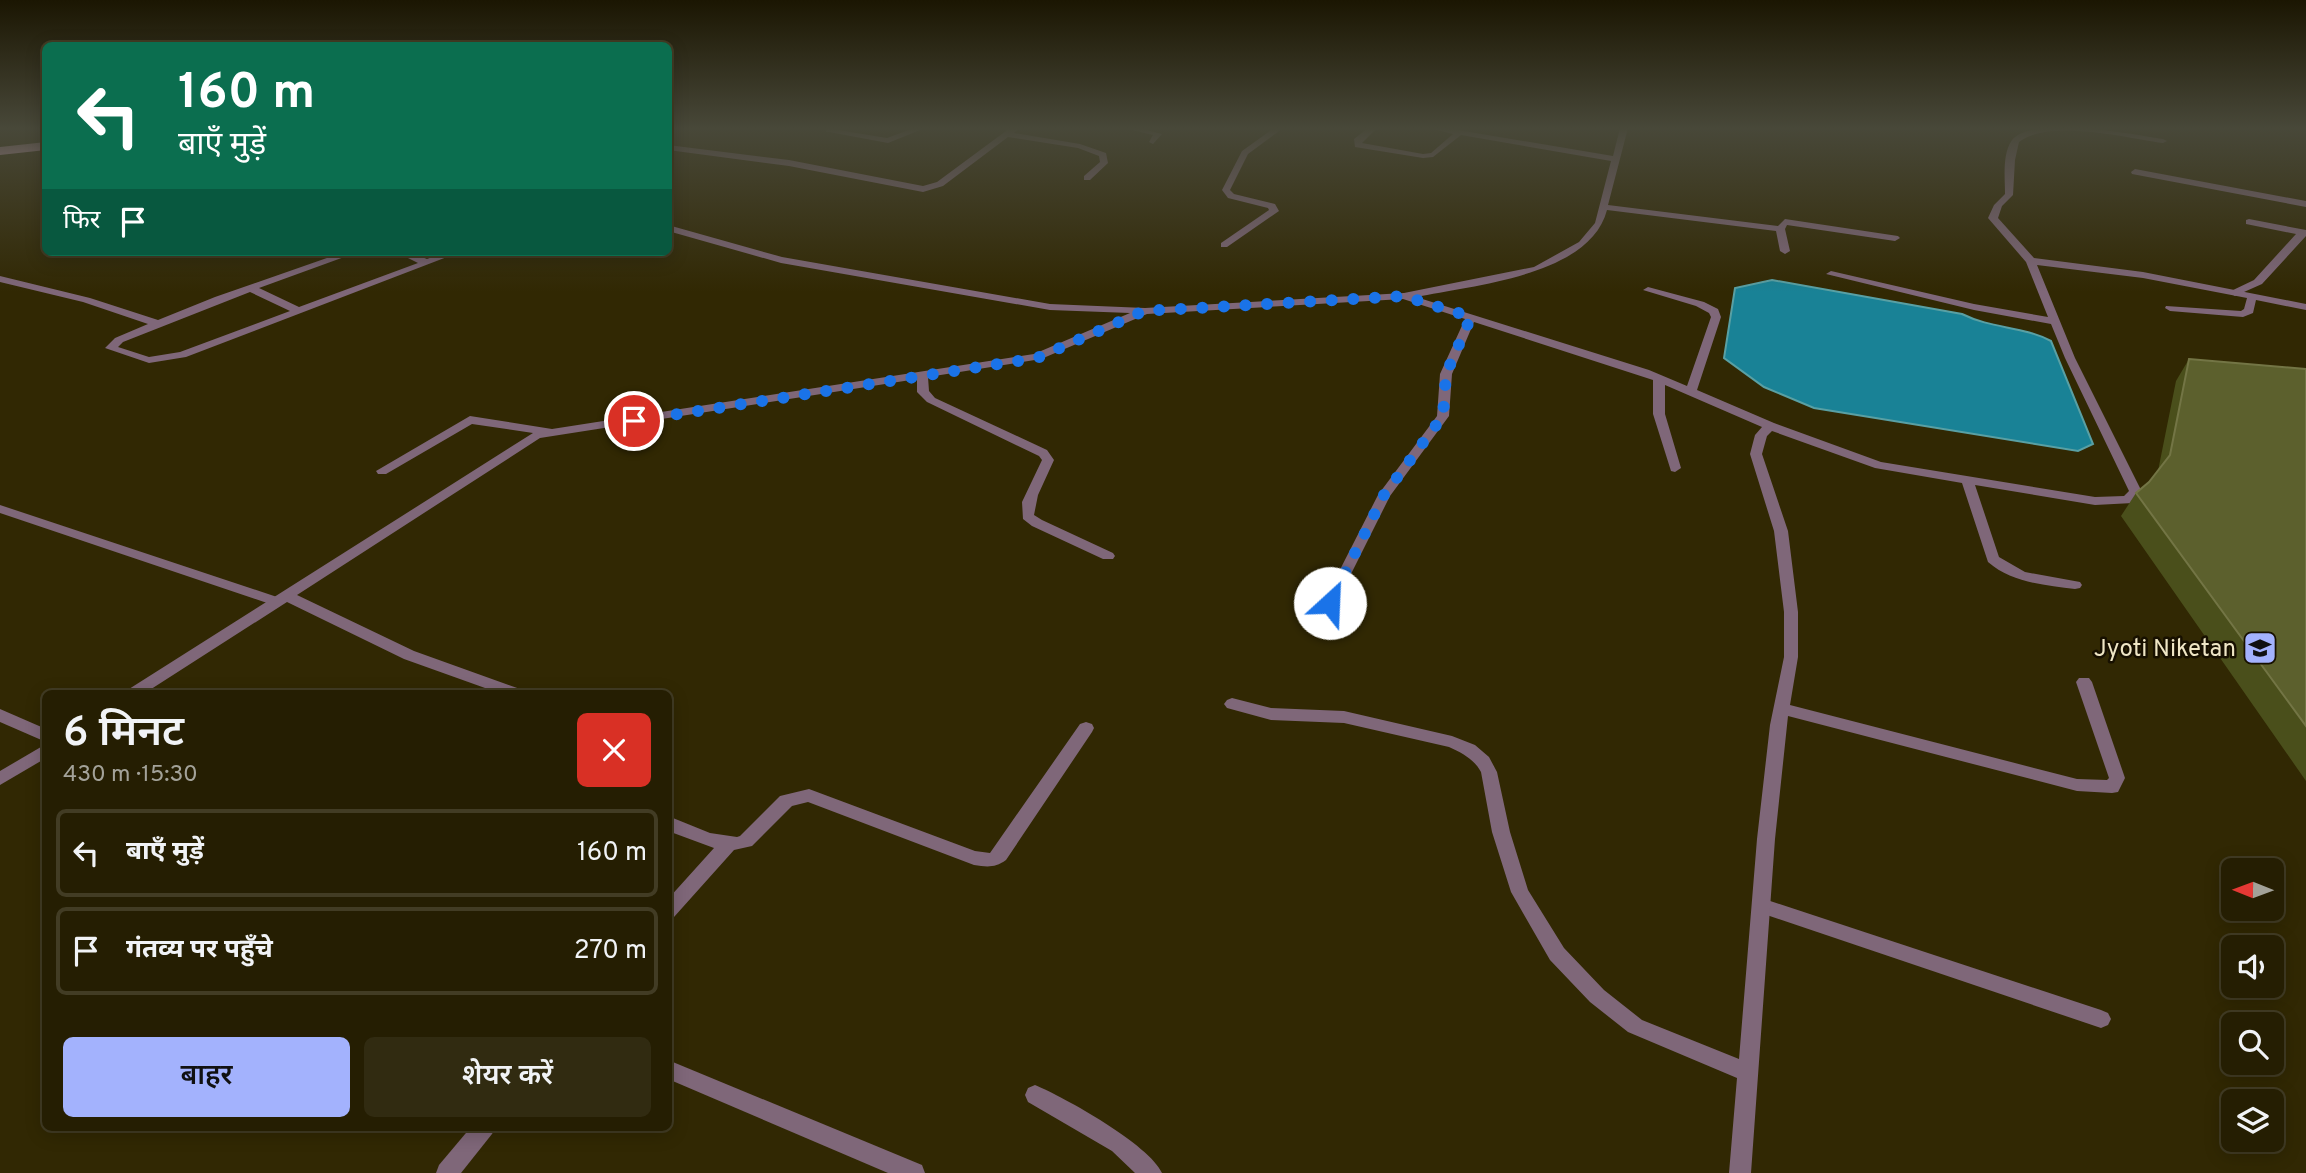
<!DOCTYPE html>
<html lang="hi">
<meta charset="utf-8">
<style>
:root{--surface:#251e02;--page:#312b11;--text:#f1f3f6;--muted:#a3a299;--line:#423c24;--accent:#a3b2fd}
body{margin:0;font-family:Overpass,"Noto Sans Devanagari",sans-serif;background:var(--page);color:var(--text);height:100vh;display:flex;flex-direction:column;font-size:26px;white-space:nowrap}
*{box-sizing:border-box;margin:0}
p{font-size:23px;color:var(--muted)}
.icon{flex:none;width:38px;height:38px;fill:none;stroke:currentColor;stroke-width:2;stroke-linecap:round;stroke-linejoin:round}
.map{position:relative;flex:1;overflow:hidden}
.details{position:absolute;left:42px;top:690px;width:630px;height:441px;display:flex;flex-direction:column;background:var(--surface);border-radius:10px;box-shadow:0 4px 18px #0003,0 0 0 2px var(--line)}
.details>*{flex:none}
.banner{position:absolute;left:42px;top:42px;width:630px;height:214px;border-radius:10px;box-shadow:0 4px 18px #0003,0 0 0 2px var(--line);background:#0b6e4f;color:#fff;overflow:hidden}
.needle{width:46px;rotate:271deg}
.buttons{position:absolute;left:2221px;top:858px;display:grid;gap:14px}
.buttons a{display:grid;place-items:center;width:63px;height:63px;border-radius:10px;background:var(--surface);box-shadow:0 4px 18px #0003,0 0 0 2px var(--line);font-size:35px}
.pin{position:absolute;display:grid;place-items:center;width:60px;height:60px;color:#fff;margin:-30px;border:4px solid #fff;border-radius:50%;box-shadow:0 2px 7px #0007}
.me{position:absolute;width:77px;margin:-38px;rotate:25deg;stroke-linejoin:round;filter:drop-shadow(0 0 5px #0008)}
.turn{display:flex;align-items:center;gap:24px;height:147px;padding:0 21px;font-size:32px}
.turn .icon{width:91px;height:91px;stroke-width:2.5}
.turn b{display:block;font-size:49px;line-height:60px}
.then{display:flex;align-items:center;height:66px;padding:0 21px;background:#0003;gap:14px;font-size:26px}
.round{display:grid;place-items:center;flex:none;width:74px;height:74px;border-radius:10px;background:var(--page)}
.head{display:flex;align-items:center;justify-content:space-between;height:119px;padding:0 21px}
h1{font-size:42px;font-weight:600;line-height:52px}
.primary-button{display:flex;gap:14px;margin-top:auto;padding:14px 21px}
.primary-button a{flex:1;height:80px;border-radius:10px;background:var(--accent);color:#111;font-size:28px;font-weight:600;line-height:80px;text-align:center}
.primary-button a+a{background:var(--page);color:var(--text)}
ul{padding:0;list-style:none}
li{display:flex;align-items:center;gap:21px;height:88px;margin:0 14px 10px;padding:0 7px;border:4px solid var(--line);border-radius:10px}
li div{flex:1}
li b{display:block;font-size:26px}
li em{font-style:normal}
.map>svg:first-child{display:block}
</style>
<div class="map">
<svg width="2306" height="1173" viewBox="0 0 2306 1173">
<rect width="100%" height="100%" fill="#312803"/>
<path fill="#198296" stroke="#59a0a4" stroke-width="2" d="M 1772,280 L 1962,314 C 1992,329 2023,326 2051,341 L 2093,444 L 2078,451 L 1814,408 L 1764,387 L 1724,358 L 1735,288 Z"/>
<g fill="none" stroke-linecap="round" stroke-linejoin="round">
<g fill="#7f6779" fill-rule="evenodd">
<polygon points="2249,219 2306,230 2306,236 2262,284 2235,296 2230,293 2231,291 2254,280 2296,234 2246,224 2246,220"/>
<polygon points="0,505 283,599 285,602 278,607 273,605 0,513"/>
<polygon points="0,709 46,729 46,742 0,722"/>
<polygon points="1761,898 2101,1010 2108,1013 2111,1019 2108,1025 2101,1028 1755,911 1752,906 1755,901"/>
</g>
<g fill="#7f6779" fill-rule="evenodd">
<polygon points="826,128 887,138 914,128 925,128 888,143 829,132 826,132"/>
<polygon points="1010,128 1019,128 1014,133 1080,144 1106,153 1108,163 1090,180 1084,180 1084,176 1100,162 1099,156 1078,148 1008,137 943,186 923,192 789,166 668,150 668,145 789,160 923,186 937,182"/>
<polygon points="1124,128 1139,128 1162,134 1153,144 1149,142 1153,135"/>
<polygon points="1274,128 1283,128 1248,154 1230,190 1234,194 1275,204 1279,211 1227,247 1221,247 1221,243 1269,210 1268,208 1228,198 1222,190 1242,151"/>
<path d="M 1368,128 L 1377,128 L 1362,143 L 1423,154 L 1431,153 L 1453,134 L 1429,128 L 1446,128 L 1613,156 L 1620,128 L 1628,128 L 1608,205 L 1778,226 L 1785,219 L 1898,236 L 1900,238 L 1895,241 L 1787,225 L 1785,229 L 1790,251 L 1785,254 L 1780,251 L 1776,231 L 1607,210 C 1590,276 1473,285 1416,297 L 1649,370 L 1687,386 L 1711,317 L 1709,313 L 1696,306 L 1643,290 L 1648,287 L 1704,302 L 1718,309 L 1721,317 L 1697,390 L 1774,423 L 1881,462 L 2095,497 L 2124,496 L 2129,491 L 2065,358 L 2051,324 L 1974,310 L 1826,274 L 1831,271 L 1974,304 L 2048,317 L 2026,262 L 1988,218 L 1994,205 L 2005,194 C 2005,178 2002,154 2012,140 C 2032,115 2133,134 2163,139 L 2167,141 L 2163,143 C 2126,138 2050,118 2019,142 L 2015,160 L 2013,195 L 2002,206 L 1998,218 L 2034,258 L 2143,272 L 2306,304 L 2306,310 L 2256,300 L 2253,313 L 2243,317 L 2170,311 L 2165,308 L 2166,306 L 2241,311 L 2244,309 L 2247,298 L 2143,278 L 2037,265 L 2075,358 L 2142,492 L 2133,503 L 2095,505 L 1975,485 L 1999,557 L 2025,572 L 2080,582 L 2082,585 L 2080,588 L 2075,589 C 2045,585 2012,583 1988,562 L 1962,483 L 1875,468 L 1772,431 L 1767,436 L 1762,454 L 1788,531 L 1798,612 L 1798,657 L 1790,705 L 2077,779 L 2107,780 L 2109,778 L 2076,682 L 2079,678 L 2089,678 L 2092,682 L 2125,778 L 2118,792 L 2112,793 L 2077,791 L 1788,716 L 1775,839 L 1751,1173 L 1729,1173 L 1737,1078 L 1628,1032 L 1590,1002 L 1550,960 L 1511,892 L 1492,832 L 1481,772 C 1474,759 1462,753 1449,747 L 1344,723 L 1271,720 L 1227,708 L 1224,704 L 1227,700 L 1232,698 L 1271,708 L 1344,711 L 1452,736 L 1475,745 L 1489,757 L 1497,772 L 1510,832 L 1528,890 L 1564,948 L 1604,990 L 1642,1020 L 1739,1059 L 1757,839 L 1770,725 L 1784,657 L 1784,612 L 1774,531 L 1750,454 L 1755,435 L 1762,427 L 1665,385 L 1665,414 L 1681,468 L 1675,472 L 1671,471 L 1653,414 L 1653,380 L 1474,322 L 1452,374 L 1449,416 L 1390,496 L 1335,606 L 1325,606 L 1323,603 L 1378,495 L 1437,416 L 1440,374 L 1465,319 L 1403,299 L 1147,314 L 1041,359 L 928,377 L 929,391 L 935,398 L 1047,450 L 1054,460 L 1038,495 L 1034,515 L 1042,520 L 1113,553 L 1115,556 L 1113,559 L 1103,559 L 1032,526 L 1023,519 L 1022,502 L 1042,460 L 1039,456 L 927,402 L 917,392 L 917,379 L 540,438 L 297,595 L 414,651 L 520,689 L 523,693 L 499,693 L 404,659 L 287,602 L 145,693 L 126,693 L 129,689 L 533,433 L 472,424 L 386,474 L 378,474 L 376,471 L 470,416 L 552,429 L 1034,354 L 1130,313 L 1050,310 L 781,263 L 668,231 L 668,225 L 782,257 L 1050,304 L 1145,308 L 1404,293 L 1534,267 L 1579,242 L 1595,223 L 1611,161 L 1461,135 L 1433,157 L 1423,158 L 1355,147 L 1354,139 Z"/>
<polygon points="2135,169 2306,201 2306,207 2132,174 2131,172"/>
<path d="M 344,252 L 358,252 L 259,288 L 299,307 L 418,263 L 396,252 L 409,252 L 427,259 L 446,252 L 460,252 L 186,357 L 149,363 L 105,348 L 115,338 L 148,324 L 83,302 L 0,282 L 0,276 L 90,298 L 158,320 L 215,297 ZM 250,292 L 290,311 L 180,352 L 149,357 L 118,347 L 123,342 Z"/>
<path d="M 1086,722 L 1092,724 L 1094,728 L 1092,732 L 1006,860 C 995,868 987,867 974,865 L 808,802 L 792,806 L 752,846 L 734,850 L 674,917 L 668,920 L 668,899 L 714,848 L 668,831 L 668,816 L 710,833 L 737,837 L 740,836 L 780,796 L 809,789 L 975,851 L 990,853 L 1080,724 Z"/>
<polygon points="46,744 46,758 0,785 0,771"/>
<polygon points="668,1060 922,1165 925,1173 888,1173 668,1079"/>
<path d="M 1035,1085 C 1064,1097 1150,1145 1162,1173 L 1135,1173 L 1112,1151 L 1028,1102 L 1025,1095 L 1028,1088 Z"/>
<polygon points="471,1127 496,1127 492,1134 461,1173 436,1173 439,1165"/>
</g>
<polygon fill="#fabfec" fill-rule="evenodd" points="46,142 46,150 0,155 0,147"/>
</g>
<polygon fill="#4a4f1b" points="2189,359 2306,369 2306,781 2121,516 2136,493 2149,482 2158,471 2176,381"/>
<polygon fill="#5c602d" stroke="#737545" stroke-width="2" points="2189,359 2306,369 2306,726 2136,493 2149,482 2170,455"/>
<linearGradient id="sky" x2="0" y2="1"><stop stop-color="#1b1602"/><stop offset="0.44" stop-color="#484839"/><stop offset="1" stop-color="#484839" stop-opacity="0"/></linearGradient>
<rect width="2306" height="292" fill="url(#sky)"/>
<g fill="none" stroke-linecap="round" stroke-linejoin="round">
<polyline stroke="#1a73e8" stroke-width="12" stroke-dasharray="0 21.6" points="634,421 1037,358 1144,311 1404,296 1471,317 1446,374 1443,416 1384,495 1330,603"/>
</g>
<defs>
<symbol id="school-square" viewBox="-11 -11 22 22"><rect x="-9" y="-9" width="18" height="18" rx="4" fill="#a3b2fd" stroke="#171000"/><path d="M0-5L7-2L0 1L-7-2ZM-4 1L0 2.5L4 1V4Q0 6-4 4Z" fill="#111"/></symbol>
</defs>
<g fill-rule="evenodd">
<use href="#school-square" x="2241" y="629" width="38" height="38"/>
</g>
<g text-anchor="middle" stroke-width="5" stroke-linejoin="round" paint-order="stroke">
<g font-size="24" fill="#efe6c5" stroke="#171000" text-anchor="end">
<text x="2236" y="656">Jyoti Niketan</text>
</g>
</g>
</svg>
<div class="buttons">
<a><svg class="needle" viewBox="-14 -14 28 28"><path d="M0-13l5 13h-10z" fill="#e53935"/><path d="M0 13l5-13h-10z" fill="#a3a299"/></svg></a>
<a><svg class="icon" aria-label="sound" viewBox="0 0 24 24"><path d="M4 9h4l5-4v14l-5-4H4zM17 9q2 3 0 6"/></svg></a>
<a><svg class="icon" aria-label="search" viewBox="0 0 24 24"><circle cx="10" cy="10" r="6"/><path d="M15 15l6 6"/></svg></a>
<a><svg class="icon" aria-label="layers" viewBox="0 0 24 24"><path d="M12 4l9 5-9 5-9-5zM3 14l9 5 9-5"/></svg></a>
</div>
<div class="pin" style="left:634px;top:421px;background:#d93025"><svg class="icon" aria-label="arrive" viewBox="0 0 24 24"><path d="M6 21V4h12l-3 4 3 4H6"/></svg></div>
<svg class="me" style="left:1330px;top:603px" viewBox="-20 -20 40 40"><circle r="19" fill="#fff"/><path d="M0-13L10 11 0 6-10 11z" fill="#1a73e8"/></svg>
<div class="banner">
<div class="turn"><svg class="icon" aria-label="left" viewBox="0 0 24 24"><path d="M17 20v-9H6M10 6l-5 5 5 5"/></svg><div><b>160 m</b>बाएँ मुड़ें</div></div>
<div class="then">फिर<svg class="icon" aria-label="arrive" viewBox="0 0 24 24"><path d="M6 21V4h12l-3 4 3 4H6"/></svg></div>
</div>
<section class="details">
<div class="head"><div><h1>6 मिनट</h1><p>430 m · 15:30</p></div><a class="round" style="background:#d93025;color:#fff"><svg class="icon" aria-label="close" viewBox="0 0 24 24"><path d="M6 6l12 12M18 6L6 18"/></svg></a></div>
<ul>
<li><svg class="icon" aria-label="left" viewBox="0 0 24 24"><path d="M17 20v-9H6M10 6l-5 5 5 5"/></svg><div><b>बाएँ मुड़ें</b></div><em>160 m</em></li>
<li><svg class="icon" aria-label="arrive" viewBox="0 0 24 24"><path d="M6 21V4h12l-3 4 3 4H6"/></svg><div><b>गंतव्य पर पहुँचे</b></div><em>270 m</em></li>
</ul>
<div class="primary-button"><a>बाहर</a><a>शेयर करें</a></div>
</section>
</div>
